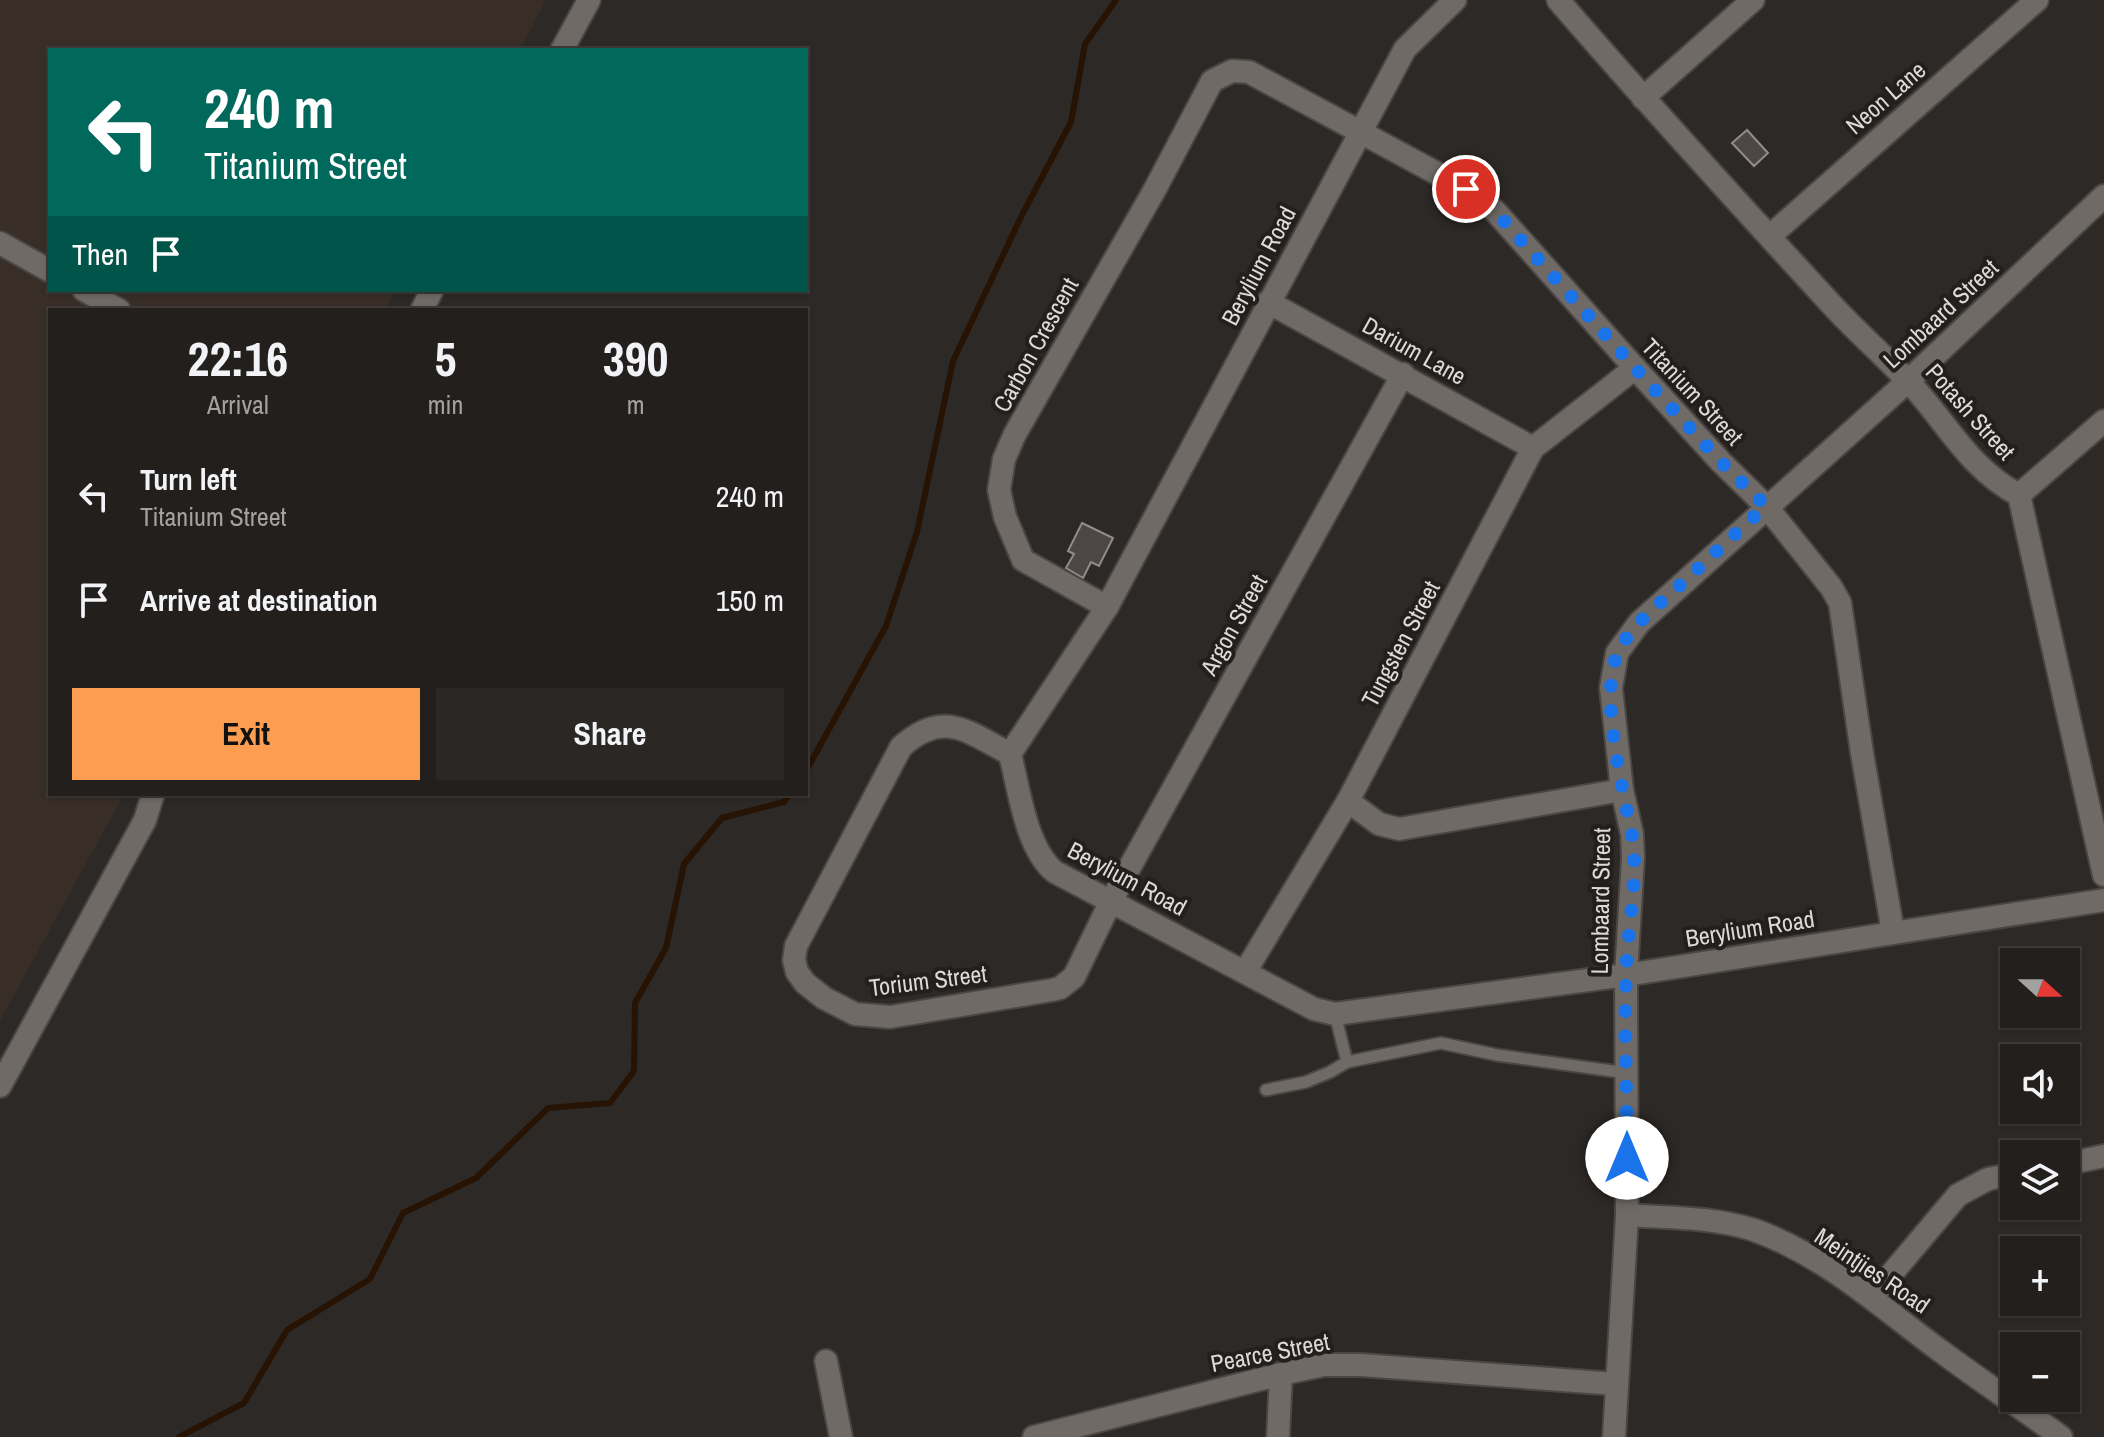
<!DOCTYPE html>
<meta charset="utf-8">
<style>
:root{--surface:#221f1c;--page:#2a2725;--text:#f1f3f6;--muted:#a2a2a3;--line:#3f3d3b;--accent:#fb9e52}
body{margin:0;font-family:"Archivo Narrow",sans-serif;background:var(--page);color:var(--text);height:100vh;display:flex;flex-direction:column;font-size:30px;white-space:nowrap}
*{box-sizing:border-box;margin:0}
p{font-size:26px;color:var(--muted)}
.icon{flex:none;width:44px;height:44px;fill:none;stroke:currentColor;stroke-width:2;stroke-linecap:round;stroke-linejoin:round}
.map{position:relative;flex:1;overflow:hidden}
.sheet{position:absolute;left:48px;top:308px;width:760px;height:488px;display:flex;flex-direction:column;background:var(--surface);border-radius:0px;box-shadow:0 2px 6px #0004,0 0 0 2px var(--line)}
.sheet>*{flex:none}
.hud{position:absolute;left:48px;top:48px;width:760px;height:244px;border-radius:0px;box-shadow:0 2px 6px #0004,0 0 0 2px var(--line);background:#00695c;color:#fff;overflow:hidden}
.needle{width:52px;rotate:111deg}
.controls{position:absolute;left:2000px;top:948px;display:grid;gap:16px}
.controls a{display:grid;place-items:center;width:80px;height:80px;border-radius:0px;background:var(--surface);box-shadow:0 2px 6px #0004,0 0 0 2px var(--line);font-size:40px}
.pin{position:absolute;display:grid;place-items:center;width:68px;height:68px;color:#fff;margin:-34px;border:4px solid #fff;border-radius:50%;box-shadow:0 2px 8px #0007}
.me{position:absolute;width:88px;margin:-44px;rotate:0deg;stroke-linejoin:round;filter:drop-shadow(0 0 6px #0008)}
.turn{display:flex;align-items:center;gap:28px;height:168px;padding:0 24px;font-size:36px}
.turn .icon{width:104px;height:104px;stroke-width:2.5}
.turn b{display:block;font-size:56px;line-height:68px}
.then{display:flex;align-items:center;height:76px;padding:0 24px;background:#0003;gap:16px;font-size:30px}
.eta{display:flex;justify-content:space-evenly;align-items:center;height:136px;text-align:center}
.eta b{font-size:48px;font-weight:700;line-height:56px}
.button{display:flex;gap:16px;margin-top:auto;padding:16px 24px}
.button a{flex:1;height:92px;border-radius:0px;background:var(--accent);color:#111;font-size:32px;font-weight:700;line-height:92px;text-align:center}
.button a+a{background:var(--page);color:var(--text)}
ul{padding:0;list-style:none}
li{display:flex;align-items:center;gap:24px;height:104px;padding:0 24px}
li div{flex:1}
li b{display:block;font-size:30px}
li em{font-style:normal}
.map>svg:first-child{display:block}
</style>
<div class="map">
<svg width="2104" height="1437" viewBox="0 0 2104 1437">
<rect width="100%" height="100%" fill="#2d2926"/>
<polygon fill="#382e27" points="0,0 546,0 520,50 50,50 50,290 395,290 385,310 50,310 50,794 124,794 0,1021"/>
<g fill="none" stroke-linecap="round" stroke-linejoin="round">
<g stroke="#271303" stroke-width="6">
<polyline points="806,771 886,626 917,532 953,361 1022,215 1071,122 1085,44 1116,0"/>
<polyline points="179,1437 244,1403 287,1330 370,1279 403,1213 476,1178 548,1108 610,1103 634,1071 635,1003 666,948 684,864 722,818 784,802 790,794"/>
</g>
</g>
<g fill="#4c4744" stroke="#918c89" stroke-width="2">
<polygon points="1747,130 1768,153 1754,166 1732,143"/>
<polygon points="1082,523 1113,538 1099,566 1091,562 1083,578 1066,568 1074,554 1068,551"/>
</g>
<g fill="none" stroke-linecap="round" stroke-linejoin="round">
<defs>
<g id="service">
<polyline points="1335,1014 1347,1062"/>
<polyline points="1266,1090 1306,1082 1330,1072 1347,1062 1441,1043 1497,1055 1627,1073"/>
</g>
<g id="minor">
<path d="M 1455,0 L 1405,49 L 1107,607 L 1010,754 C 1019,789 1026,849 1055,872 L 1314,1009 L 1335,1014 L 1626,975 L 2104,900"/>
<path d="M 1558,0 C 1647,103 1739,204 1831,304 C 1855,330 1881,353 1905,378 C 1944,417 1967,468 2019,495 L 2104,875"/>
<polyline points="1643,98 1753,0"/>
<polyline points="1770,236 2037,0"/>
<polyline points="1268,302 1533,448"/>
<polyline points="2019,495 2104,421"/>
<polyline points="1107,607 1023,560 1005,517 999,490 1004,459 1015,434 1154,191 1212,81 1232,71 1249,72 1466,189 1495,211 1635,368 1721,462 1766,506 1831,587 1840,603 1862,753 1893,932"/>
<path d="M 1010,754 C 967,731 943,709 901,747 L 796,946 L 794,960 L 797,972 L 805,983 L 824,998 L 855,1014 L 890,1017 L 1052,990 L 1060,988 L 1074,977 L 1111,901 L 1403,374"/>
<polyline points="1348,801 1379,824 1399,829 1622,790"/>
<polyline points="1245,972 1348,801 1533,448 1635,368"/>
<polyline points="2066,1164 2104,1156"/>
<path d="M 1627,1215 C 1669,1218 1714,1217 1754,1230 C 1825,1255 1883,1309 1942,1352 C 1981,1381 2022,1408 2061,1437"/>
<polyline points="1872,1297 1958,1195 1988,1179 2014,1174"/>
<polyline points="826,1361 841,1437"/>
<polyline points="1034,1437 1281,1374 1324,1365 1361,1365 1616,1384"/>
<polyline points="1278,1437 1281,1374"/>
<polyline points="1614,1437 1627,1215 1626,975 1633,858 1632,834 1622,790 1611,688 1617,653 1639,623 1908,381 2104,196"/>
</g>
<g id="tertiary">
<polyline points="562,50 589,0"/>
<polyline points="0,243 50,271"/>
<polyline points="84,290 119,310"/>
<polyline points="422,310 432,290"/>
<polyline points="0,1086 145,820 153,794"/>
</g>
</defs>
<use href="#service" stroke="#494643" stroke-width="15"/>
<use href="#minor" stroke="#494643" stroke-width="26"/>
<use href="#tertiary" stroke="#494643" stroke-width="26"/>
<use href="#service" stroke="#6f6a66" stroke-width="11"/>
<use href="#minor" stroke="#6f6a66" stroke-width="22"/>
<use href="#tertiary" stroke="#6f6a66" stroke-width="22"/>
</g>
<g fill="none" stroke-linecap="round" stroke-linejoin="round">
<path stroke="#1a73e8" stroke-width="14" stroke-dasharray="0 25.2" d="M 1466,189 L 1495,211 L 1635,368 L 1721,462 L 1766,506 C 1736,533 1706,561 1677,588 C 1656,607 1632,625 1619,650 C 1598,693 1622,784 1631,830 C 1640,875 1627,930 1626,976 C 1624,1036 1627,1097 1627,1158"/>
</g>
<g text-anchor="middle" stroke-width="8" stroke-linejoin="round" paint-order="stroke">
<g font-size="24" fill="#dddad8" stroke="#231f1c">
<text transform="translate(1886 98) rotate(-41)" y="8">Neon Lane</text>
<text transform="translate(1259 266) rotate(-62)" y="8">Berylium Road</text>
<text transform="translate(1941 314) rotate(-43)" y="8">Lombaard Street</text>
<text transform="translate(1036 345) rotate(-61)" y="8">Carbon Crescent</text>
<text transform="translate(1414 351) rotate(29)" y="8">Darium Lane</text>
<text transform="translate(1692 392) rotate(47)" y="8">Titanium Street</text>
<text transform="translate(1970 412) rotate(48)" y="8">Potash Street</text>
<text transform="translate(1234 625) rotate(-61)" y="8">Argon Street</text>
<text transform="translate(1401 644) rotate(-62)" y="8">Tungsten Street</text>
<text transform="translate(1127 879) rotate(28)" y="8">Berylium Road</text>
<text transform="translate(1601 901) rotate(-89)" y="8">Lombaard Street</text>
<text transform="translate(1750 929) rotate(-9)" y="8">Berylium Road</text>
<text transform="translate(928 981) rotate(-7)" y="8">Torium Street</text>
<text transform="translate(1872 1271) rotate(34)" y="8">Meintjies Road</text>
<text transform="translate(1270 1353) rotate(-11)" y="8">Pearce Street</text>
</g>
</g>
</svg>
<div class="controls">
<a><svg class="needle" viewBox="-14 -14 28 28"><path d="M0-13l5 13h-10z" fill="#e53935"/><path d="M0 13l5-13h-10z" fill="#a2a2a3"/></svg></a>
<a><svg class="icon" aria-label="sound" viewBox="0 0 24 24"><path d="M4 9h4l5-4v14l-5-4H4zM17 9q2 3 0 6"/></svg></a>
<a><svg class="icon" aria-label="layers" viewBox="0 0 24 24"><path d="M12 4l9 5-9 5-9-5zM3 14l9 5 9-5"/></svg></a>
<a>+</a>
<a>−</a>
</div>
<div class="pin" style="left:1466px;top:189px;background:#d93025"><svg class="icon" aria-label="arrive" viewBox="0 0 24 24"><path d="M6 21V4h12l-3 4 3 4H6"/></svg></div>
<svg class="me" style="left:1627px;top:1158px" viewBox="-20 -20 40 40"><circle r="19" fill="#fff"/><path d="M0-13L10 11 0 6-10 11z" fill="#1a73e8"/></svg>
<div class="hud">
<div class="turn"><svg class="icon" aria-label="left" viewBox="0 0 24 24"><path d="M17 20v-9H6M10 6l-5 5 5 5"/></svg><div><b>240 m</b>Titanium Street</div></div>
<div class="then">Then<svg class="icon" aria-label="arrive" viewBox="0 0 24 24"><path d="M6 21V4h12l-3 4 3 4H6"/></svg></div>
</div>
<section class="sheet">
<div class="eta">
<div><b>22:16</b><p>Arrival</p></div>
<div><b>5</b><p>min</p></div>
<div><b>390</b><p>m</p></div>
</div>
<ul>
<li><svg class="icon" aria-label="left" viewBox="0 0 24 24"><path d="M17 20v-9H6M10 6l-5 5 5 5"/></svg><div><b>Turn left</b><p>Titanium Street</p></div><em>240 m</em></li>
<li><svg class="icon" aria-label="arrive" viewBox="0 0 24 24"><path d="M6 21V4h12l-3 4 3 4H6"/></svg><div><b>Arrive at destination</b></div><em>150 m</em></li>
</ul>
<div class="button"><a>Exit</a><a>Share</a></div>
</section>
</div>
